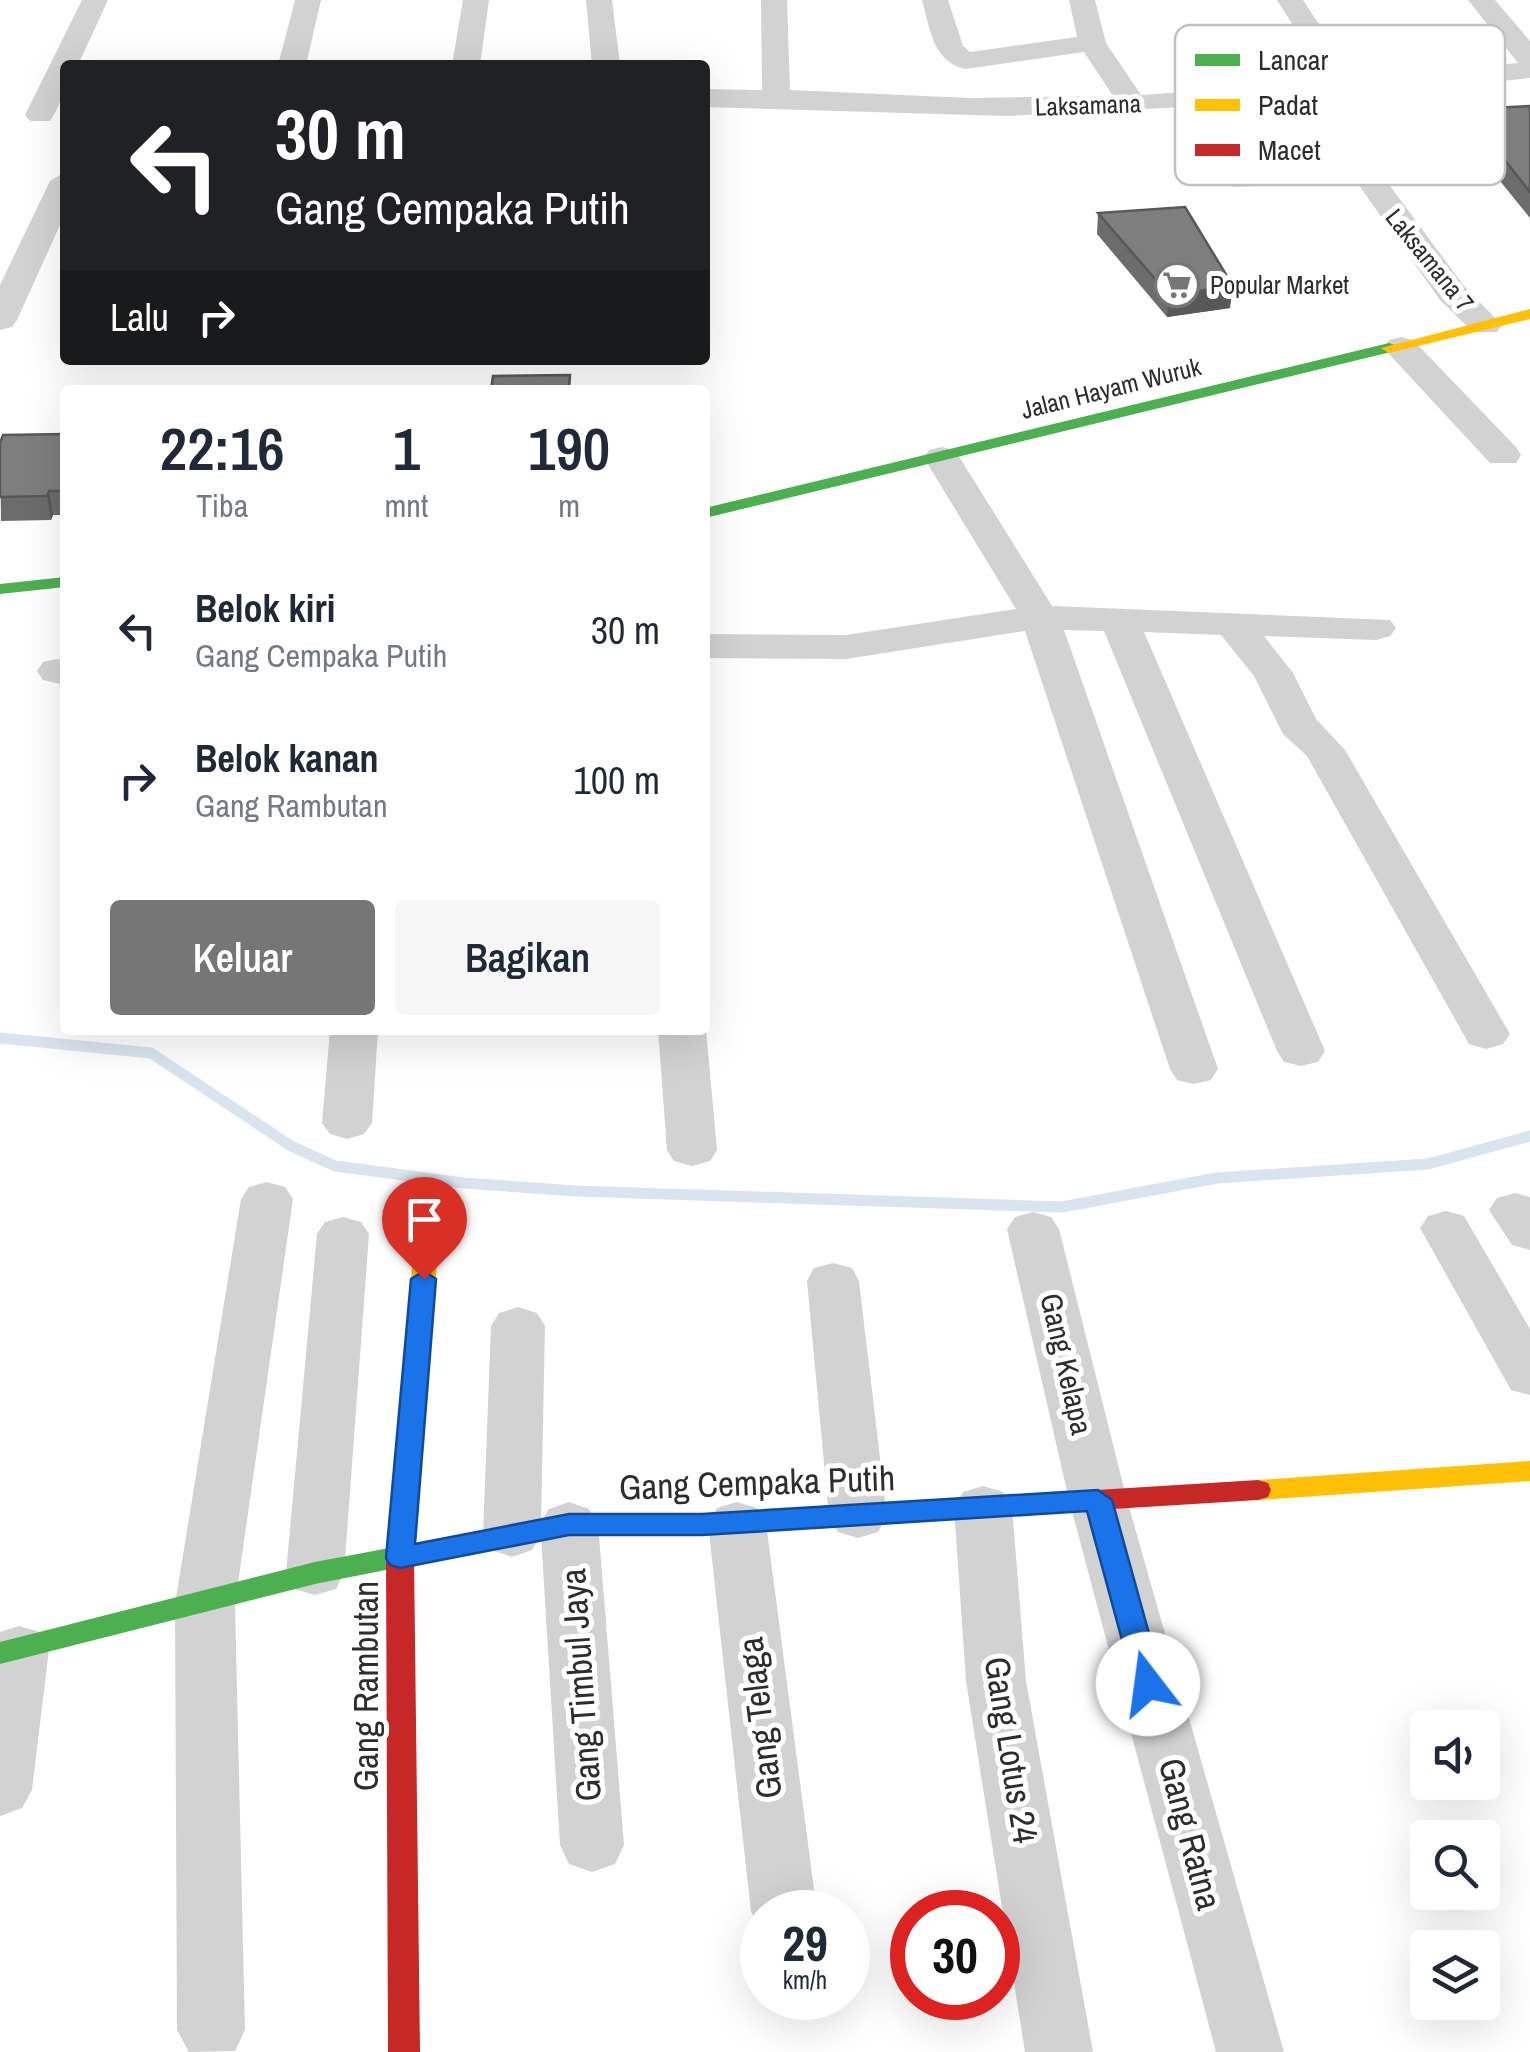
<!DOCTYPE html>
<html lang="id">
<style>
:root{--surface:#fff;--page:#f6f6f7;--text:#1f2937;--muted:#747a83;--accent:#767676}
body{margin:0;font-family:"Archivo Narrow",sans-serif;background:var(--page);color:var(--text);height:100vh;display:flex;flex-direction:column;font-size:38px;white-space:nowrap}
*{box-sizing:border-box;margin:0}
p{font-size:32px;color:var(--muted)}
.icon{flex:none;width:55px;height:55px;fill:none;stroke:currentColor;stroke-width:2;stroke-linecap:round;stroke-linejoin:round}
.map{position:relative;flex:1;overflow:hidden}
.side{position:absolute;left:60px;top:385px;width:650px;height:650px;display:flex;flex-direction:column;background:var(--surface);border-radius:10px;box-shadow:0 10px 40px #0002}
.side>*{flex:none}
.guide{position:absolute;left:60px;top:60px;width:650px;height:305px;border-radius:10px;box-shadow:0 10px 40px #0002;background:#202124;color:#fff;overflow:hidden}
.controls{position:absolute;left:1410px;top:1710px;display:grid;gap:20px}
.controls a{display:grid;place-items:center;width:90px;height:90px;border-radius:10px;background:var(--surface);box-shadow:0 10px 40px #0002;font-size:50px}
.speed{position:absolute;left:740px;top:1890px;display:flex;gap:20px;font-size:50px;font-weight:700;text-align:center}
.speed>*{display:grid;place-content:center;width:130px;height:130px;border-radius:50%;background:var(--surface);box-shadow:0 10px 40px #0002;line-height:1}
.speed small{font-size:25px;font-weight:400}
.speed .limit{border:15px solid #d22;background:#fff;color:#111}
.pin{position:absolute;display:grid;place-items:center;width:85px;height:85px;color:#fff;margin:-102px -42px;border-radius:50% 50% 50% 0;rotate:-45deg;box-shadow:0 0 10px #0007}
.pin .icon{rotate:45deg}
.me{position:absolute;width:110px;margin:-55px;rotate:345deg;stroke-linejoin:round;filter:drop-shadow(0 0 8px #0008)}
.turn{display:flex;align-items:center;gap:35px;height:210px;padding:0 50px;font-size:45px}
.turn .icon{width:130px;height:130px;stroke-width:2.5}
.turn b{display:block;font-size:70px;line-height:85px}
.then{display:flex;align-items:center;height:95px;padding:0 50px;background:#0003;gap:20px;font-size:38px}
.eta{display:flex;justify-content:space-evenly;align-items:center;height:170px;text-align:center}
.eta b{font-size:60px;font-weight:600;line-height:70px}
.primary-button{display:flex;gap:20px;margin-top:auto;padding:20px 50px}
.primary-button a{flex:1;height:115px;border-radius:10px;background:var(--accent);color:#fff;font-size:40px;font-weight:600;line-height:115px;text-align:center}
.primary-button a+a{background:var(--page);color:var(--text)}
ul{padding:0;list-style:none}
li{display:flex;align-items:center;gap:30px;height:150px;padding:0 50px}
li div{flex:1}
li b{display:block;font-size:38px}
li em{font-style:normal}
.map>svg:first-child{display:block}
</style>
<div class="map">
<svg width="1530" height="2052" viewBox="0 0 1530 2052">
<rect width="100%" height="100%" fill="#fff"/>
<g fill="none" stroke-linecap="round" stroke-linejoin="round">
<polyline stroke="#dae4ee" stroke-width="11" points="0,1038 151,1053 291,1146 335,1166 464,1183 576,1191 1062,1207 1217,1178 1428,1164 1530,1136"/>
<g fill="#d2d2d2" fill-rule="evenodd">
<path d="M 82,0 L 108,0 L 78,65 L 65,65 C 65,87 63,102 50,121 L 30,121 L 25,115 Z"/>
<polygon points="295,0 321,0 306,65 278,65"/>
<polygon points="463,0 489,0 480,65 452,65"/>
<polygon points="586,0 612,0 620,65 592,65"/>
<path d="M 761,0 L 787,0 L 790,90 L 970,98 L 1113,96 L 1084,52 L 965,69 C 932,61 930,28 922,0 L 948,0 L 963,46 L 970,52 L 1077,37 L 1069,0 L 1095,0 L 1106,43 L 1141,95 L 1329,82 L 1277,0 L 1303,0 L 1355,79 L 1518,63 L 1468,0 L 1495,0 L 1530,41 L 1530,78 L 1326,99 L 1464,286 L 1502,325 L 1497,332 L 1473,332 L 1440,300 L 1356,181 L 1234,187 L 1223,184 L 1196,146 L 1201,140 L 1221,140 L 1242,169 L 1343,164 L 1299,101 L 1008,116 L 705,107 L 705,89 L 762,90 Z"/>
<polygon points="65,172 65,214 17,320 12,327 0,330 0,285 50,181"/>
<polygon points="1401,337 1413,340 1516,447 1521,455 1516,463 1490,463 1389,354 1384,347 1389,340"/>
<polygon points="942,447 955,450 1052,606 1390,620 1396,628 1390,636 1376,640 1264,636 1293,673 1316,719 1345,750 1510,1034 1503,1044 1486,1049 1469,1044 1307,756 1283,734 1254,676 1221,635 1144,632 1325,1051 1318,1062 1301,1066 1284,1062 1277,1051 1104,631 1064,630 1218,1069 1211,1080 1194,1084 1177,1080 1170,1069 1025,631 846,659 705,658 705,634 846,635 1016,609 924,458 929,450"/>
<polygon points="57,659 65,661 65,685 43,680 37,671 43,662"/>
<polygon points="330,1030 378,1030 372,1123 364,1134 347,1139 330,1134 322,1123"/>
<polygon points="658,1030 706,1030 717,1150 710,1161 692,1166 674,1161 667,1150"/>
<polygon points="267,1182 285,1187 293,1199 235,1604 245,2030 235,2051 189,2052 177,2030 175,1604 241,1199 249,1187"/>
<polygon points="1515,1193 1530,1197 1530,1250 1512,1245 1489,1210 1497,1198"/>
<polygon points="1446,1211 1464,1216 1530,1329 1530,1395 1511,1390 1420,1228 1428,1216"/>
<polygon points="1033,1212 1051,1217 1059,1229 1127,1500 1284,2052 1216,2052 1069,1500 1007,1229 1015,1217"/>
<polygon points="343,1217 361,1222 369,1234 344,1573 336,1589 315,1595 294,1589 286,1573 317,1234 325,1222"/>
<polygon points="833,1263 852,1268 859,1281 887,1517 878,1532 858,1538 838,1532 829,1517 807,1281 814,1268"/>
<polygon points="518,1307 537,1313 545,1326 541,1522 549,1509 569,1502 589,1509 598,1524 624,1845 615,1864 592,1872 569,1864 560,1845 541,1535 532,1550 512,1557 492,1550 483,1535 491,1326 499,1313"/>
<polygon points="983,1486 1003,1492 1012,1507 1026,1681 1093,2052 1025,2052 966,1681 954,1507 963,1492"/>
<polygon points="737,1502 757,1508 766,1523 817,1912 762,1912 762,1932 751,1912 708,1523 717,1508"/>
<polygon points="19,1626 40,1632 49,1649 32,1790 22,1808 0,1816 0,1632"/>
</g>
<g fill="#4caf50" fill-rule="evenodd">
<polygon points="1389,343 1395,345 1395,351 705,518 705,508"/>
<polygon points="65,577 65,587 0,594 0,584"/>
<polygon points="569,1514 693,1515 703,1518 707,1525 703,1532 693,1535 569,1534 315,1584 0,1664 0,1642 315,1562"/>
</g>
<g fill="#ffc107" fill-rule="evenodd">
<polygon points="1530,309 1530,319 1389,353 1381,348"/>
<polygon points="430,1192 442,1200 425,1413 421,1420 403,1420 399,1413 418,1200"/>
<polygon points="1530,1461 1530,1481 1258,1500 1248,1497 1245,1490 1248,1483 1258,1480"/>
</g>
<g fill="#c62828" fill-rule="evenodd">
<polygon points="412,1404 421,1406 425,1413 414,1557 420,2052 388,2052 386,1557 399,1413 403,1406"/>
<polygon points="1258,1480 1268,1483 1271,1490 1268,1497 1258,1500 693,1535 683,1532 679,1525 683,1518 693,1515"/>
</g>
</g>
<g fill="#6c6c6c">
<polygon points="1350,83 1450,110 1530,106 1530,218 1500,181 1405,185 1347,103"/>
<polygon points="1098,213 1230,308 1167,317 1097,234"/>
<polygon points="65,434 65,515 53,515 51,520 1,521 0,443"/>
</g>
<g fill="#585858">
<polygon points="1233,286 1230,308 1167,317 1169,295"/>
<polygon points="49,491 53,515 51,520 47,496"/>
</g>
<g fill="#7e7e7e" stroke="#585858" stroke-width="2.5">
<polygon points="1427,79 1450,110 1530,106 1530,192 1504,159 1408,164 1350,83"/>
<polygon points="1185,207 1233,286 1169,295 1098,213"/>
<polygon points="570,375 569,390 491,390 493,376"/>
<polygon points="65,434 64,491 49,491 47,496 0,497 0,443 3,435"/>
</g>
<polygon fill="#1a73e8" stroke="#114b97" stroke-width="2.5" points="424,1271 436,1279 415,1544 569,1514 702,1514 1098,1490 1112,1500 1163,1684 1159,1692 1138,1692 1134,1684 1087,1511 702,1535 569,1535 400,1568 390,1565 386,1558 411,1279"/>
<defs>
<symbol id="supermarket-ring" viewBox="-11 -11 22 22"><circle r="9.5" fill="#fff" stroke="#767676" stroke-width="1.5"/><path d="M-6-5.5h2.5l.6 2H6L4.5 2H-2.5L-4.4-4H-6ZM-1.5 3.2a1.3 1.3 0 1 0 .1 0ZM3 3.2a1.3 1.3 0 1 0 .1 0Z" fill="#767676"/></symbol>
</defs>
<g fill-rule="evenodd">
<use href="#supermarket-ring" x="1152" y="260" width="50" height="50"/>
</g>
<g text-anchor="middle" stroke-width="10" stroke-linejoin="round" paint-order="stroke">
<g font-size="25" fill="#2d2d2d" stroke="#fff">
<text transform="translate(1088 105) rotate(-2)" y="9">Laksamana</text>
<text transform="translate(1430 260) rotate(51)" y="9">Laksamana 7</text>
<text transform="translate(1111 388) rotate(-14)" y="9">Jalan Hayam Wuruk</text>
</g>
<g font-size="25" fill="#2d2d2d" stroke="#fff" text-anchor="start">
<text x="1210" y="294">Popular Market</text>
</g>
<g font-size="30" fill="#2d2d2d" stroke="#fff">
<text transform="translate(1066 1364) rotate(77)" y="10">Gang Kelapa</text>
</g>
<g font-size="35" fill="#2d2d2d" stroke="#fff">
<text transform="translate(757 1483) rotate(-2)" y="12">Gang Cempaka Putih</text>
<text transform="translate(581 1685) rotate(-94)" y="12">Gang Timbul Jaya</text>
<text transform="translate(366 1686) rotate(-90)" y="12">Gang Rambutan</text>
<text transform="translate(760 1718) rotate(-97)" y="12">Gang Telaga</text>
<text transform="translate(1011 1750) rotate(81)" y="12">Gang Lotus 24</text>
<text transform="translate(1190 1834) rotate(75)" y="12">Gang Ratna</text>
</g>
</g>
<rect x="1175" y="25" width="330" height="160" rx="15" fill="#fff" stroke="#c0c0c0" stroke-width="2.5"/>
<rect x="1195" y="54" width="45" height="12" fill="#4caf50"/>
<rect x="1195" y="99" width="45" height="12" fill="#ffc107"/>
<rect x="1195" y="144" width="45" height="12" fill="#c62828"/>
<g font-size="28" fill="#2d2d2d">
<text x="1258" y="70">Lancar</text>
<text x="1258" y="115">Padat</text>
<text x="1258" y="160">Macet</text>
</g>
</svg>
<div class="controls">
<a><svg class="icon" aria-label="sound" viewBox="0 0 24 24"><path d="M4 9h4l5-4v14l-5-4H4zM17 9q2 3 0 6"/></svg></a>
<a><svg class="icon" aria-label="search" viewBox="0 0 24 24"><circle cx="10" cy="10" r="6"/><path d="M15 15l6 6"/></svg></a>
<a><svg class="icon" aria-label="layers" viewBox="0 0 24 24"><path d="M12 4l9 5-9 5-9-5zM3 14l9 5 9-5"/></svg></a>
</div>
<div class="speed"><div>29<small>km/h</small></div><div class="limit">30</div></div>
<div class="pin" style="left:424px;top:1279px;background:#d93025"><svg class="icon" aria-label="arrive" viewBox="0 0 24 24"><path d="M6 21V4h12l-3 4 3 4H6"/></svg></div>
<svg class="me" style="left:1148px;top:1684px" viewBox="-20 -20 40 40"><circle r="19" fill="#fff"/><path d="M0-13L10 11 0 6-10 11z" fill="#1a73e8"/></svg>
<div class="guide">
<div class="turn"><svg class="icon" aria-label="left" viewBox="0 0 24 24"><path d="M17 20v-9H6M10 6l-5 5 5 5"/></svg><div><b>30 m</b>Gang Cempaka Putih</div></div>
<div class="then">Lalu<svg class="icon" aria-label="right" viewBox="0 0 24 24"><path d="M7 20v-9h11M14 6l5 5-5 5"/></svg></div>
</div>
<section class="side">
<div class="eta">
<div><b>22:16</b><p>Tiba</p></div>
<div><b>1</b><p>mnt</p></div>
<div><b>190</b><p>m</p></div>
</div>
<ul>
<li><svg class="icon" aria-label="left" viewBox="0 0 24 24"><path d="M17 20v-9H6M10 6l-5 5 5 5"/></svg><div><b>Belok kiri</b><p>Gang Cempaka Putih</p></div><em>30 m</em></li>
<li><svg class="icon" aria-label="right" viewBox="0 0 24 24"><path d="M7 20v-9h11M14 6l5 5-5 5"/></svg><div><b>Belok kanan</b><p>Gang Rambutan</p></div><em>100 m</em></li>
</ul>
<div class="primary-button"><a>Keluar</a><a>Bagikan</a></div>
</section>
</div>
